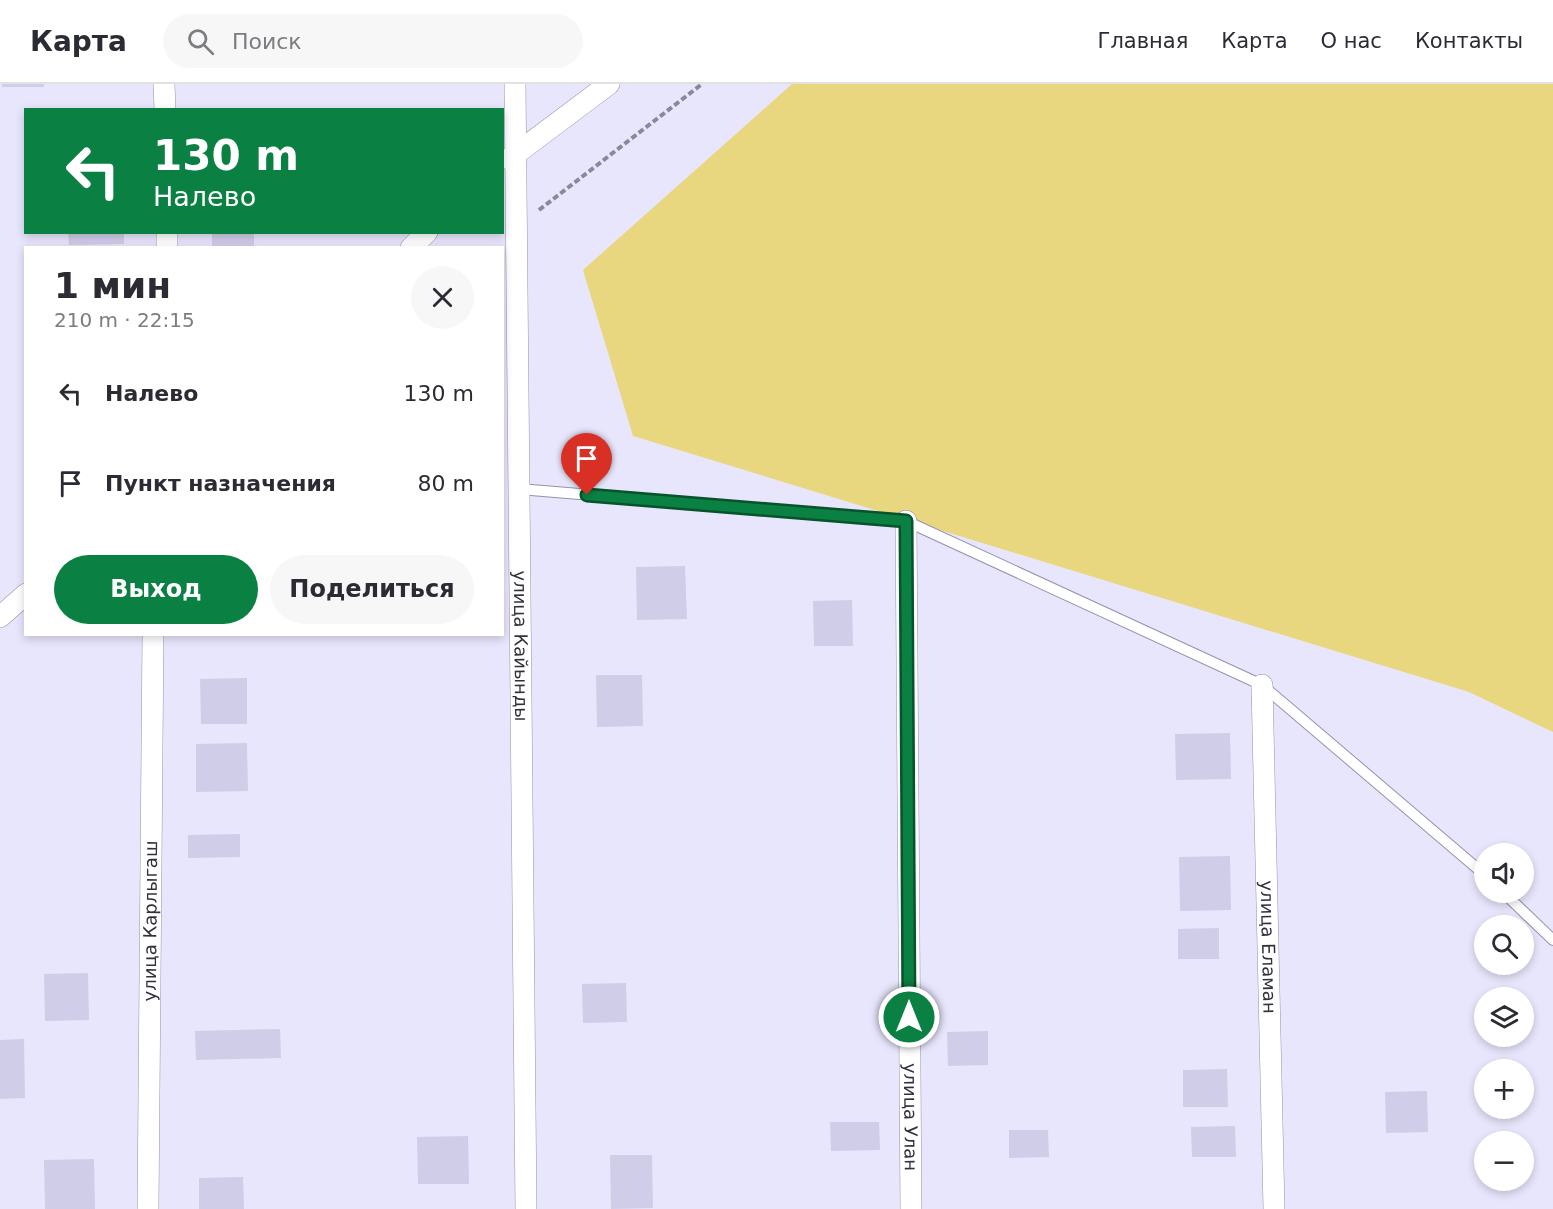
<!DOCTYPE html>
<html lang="ru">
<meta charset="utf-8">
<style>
:root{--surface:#fff;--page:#f7f7f7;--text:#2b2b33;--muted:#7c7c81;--line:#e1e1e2;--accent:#0b8043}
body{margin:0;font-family:"DejaVu Sans",sans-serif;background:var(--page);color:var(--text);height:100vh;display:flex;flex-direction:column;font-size:22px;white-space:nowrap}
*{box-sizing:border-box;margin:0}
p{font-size:20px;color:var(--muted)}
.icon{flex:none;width:33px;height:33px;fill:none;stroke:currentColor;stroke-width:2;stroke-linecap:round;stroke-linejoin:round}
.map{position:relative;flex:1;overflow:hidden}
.side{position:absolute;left:24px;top:162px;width:480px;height:390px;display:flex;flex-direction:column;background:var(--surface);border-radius:0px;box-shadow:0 3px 9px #0003}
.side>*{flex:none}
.hud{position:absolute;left:24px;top:24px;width:480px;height:126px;border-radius:0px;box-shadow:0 3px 9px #0003;background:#0b8043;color:#fff;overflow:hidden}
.buttons{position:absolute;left:1474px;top:759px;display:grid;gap:12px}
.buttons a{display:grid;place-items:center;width:60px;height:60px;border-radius:50%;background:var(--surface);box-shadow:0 3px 9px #0003;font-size:30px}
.pin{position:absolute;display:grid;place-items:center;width:51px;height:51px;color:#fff;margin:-62px -26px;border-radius:50% 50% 50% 0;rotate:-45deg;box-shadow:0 0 6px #0007}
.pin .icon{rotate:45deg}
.me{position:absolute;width:66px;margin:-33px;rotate:0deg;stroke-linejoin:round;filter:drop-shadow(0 0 4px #0008)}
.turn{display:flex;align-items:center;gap:21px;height:126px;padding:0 30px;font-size:27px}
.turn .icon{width:78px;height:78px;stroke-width:2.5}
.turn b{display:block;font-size:42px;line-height:51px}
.round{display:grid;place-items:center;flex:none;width:63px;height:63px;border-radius:32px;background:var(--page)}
.overview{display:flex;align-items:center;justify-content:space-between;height:102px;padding:0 30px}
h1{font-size:36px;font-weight:700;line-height:45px}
.button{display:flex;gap:12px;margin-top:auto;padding:12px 30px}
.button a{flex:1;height:69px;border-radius:36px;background:var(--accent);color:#fff;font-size:24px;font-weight:700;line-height:69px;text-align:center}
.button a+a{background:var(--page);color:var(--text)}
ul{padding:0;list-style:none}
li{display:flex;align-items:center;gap:18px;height:90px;padding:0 30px}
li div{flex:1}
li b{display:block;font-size:22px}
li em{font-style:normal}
header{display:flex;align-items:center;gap:36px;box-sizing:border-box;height:84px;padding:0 30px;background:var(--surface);border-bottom:2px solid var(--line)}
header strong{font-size:28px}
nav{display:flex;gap:33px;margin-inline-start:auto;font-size:21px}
.search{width:420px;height:54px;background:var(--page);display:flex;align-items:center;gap:15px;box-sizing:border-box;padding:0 21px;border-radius:33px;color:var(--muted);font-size:22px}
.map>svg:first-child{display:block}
</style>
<header>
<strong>Карта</strong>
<div class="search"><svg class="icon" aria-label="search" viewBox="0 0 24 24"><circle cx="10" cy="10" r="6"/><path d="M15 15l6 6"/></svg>Поиск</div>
<nav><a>Главная</a><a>Карта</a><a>О нас</a><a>Контакты</a></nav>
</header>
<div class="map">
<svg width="1553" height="1125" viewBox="0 0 1553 1125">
<rect width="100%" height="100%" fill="#e8e6fc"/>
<polygon fill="#e9d780" points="792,0 1553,0 1553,648 1469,608 633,352 583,186"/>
<g fill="#cfcde8">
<rect x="2" y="0" width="42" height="3"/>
<polygon points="68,148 124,148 124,160 69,161"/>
<polygon points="254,149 254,164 212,164 212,150"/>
<polygon points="685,482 687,535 637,536 636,483"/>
<polygon points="852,516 853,562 814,562 813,517"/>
<polygon points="596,591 642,591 643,642 597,643"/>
<polygon points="247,594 247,640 201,640 200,595"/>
<polygon points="1230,649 1231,695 1176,696 1175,650"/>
<polygon points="247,659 248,707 196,708 196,660"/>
<polygon points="240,750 240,773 188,774 188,751"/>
<polygon points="1230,772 1231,826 1180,827 1179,773"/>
<polygon points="1219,844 1219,875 1178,875 1178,845"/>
<polygon points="88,889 89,936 45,937 44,890"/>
<polygon points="626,899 627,938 583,939 582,900"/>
<polygon points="280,945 281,974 196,976 195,947"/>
<polygon points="988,947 988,981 948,982 947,948"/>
<polygon points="24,955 25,1014 0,1015 0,956"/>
<polygon points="1227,985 1228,1023 1183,1023 1183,986"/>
<polygon points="1427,1007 1428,1048 1386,1049 1385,1008"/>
<polygon points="830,1038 879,1038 880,1066 831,1067"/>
<polygon points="1235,1042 1236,1073 1192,1073 1191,1043"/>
<polygon points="1009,1046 1048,1046 1049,1073 1009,1074"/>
<polygon points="468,1052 469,1100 418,1100 417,1053"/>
<polygon points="610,1071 652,1071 653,1124 611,1125"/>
<polygon points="94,1075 95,1125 45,1125 44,1076"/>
<polygon points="243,1093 244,1125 199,1125 199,1094"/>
</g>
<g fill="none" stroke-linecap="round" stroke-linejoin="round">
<defs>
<g id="service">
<polyline points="519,405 906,437 1262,601 1485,791"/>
<polyline points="1503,808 1553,856"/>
</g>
<g id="minor">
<polyline points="164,0 165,26"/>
<path id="s1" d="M 515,0 L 526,1125"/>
<polyline points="509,75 609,0"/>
<polyline points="167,148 167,164"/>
<polyline points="411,164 427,148"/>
<path id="s2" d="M 906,437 L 911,1125"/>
<polyline points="0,533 26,510"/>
<path id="s3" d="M 1262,601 L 1274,1125"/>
<path id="s4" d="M 148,1125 L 153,550"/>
</g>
</defs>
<use href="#service" stroke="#9592ac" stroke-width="12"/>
<use href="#minor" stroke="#9592ac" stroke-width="22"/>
<polyline stroke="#8a8999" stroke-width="4" stroke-dasharray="6 3" stroke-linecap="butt" points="539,126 702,0"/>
<use href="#service" stroke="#fff" stroke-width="10"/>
<use href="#minor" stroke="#fff" stroke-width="21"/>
</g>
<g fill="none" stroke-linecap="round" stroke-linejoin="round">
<defs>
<polyline id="route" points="587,411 906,437 909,933"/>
</defs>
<use href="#route" stroke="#07532c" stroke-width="15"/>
<use href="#route" stroke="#0b8043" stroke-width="10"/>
</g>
<g text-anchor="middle" stroke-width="4.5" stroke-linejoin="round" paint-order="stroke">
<g font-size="18" fill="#31303b" stroke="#f6f5fb">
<text dy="6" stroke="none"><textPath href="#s1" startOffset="562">улица Кайынды</textPath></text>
<text dy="6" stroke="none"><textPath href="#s4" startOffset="288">улица Карлыгаш</textPath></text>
<text dy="6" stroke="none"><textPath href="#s3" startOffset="262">улица Еламан</textPath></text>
<text dy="6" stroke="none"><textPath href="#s2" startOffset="596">улица Улан</textPath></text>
</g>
</g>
</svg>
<div class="buttons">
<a><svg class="icon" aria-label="sound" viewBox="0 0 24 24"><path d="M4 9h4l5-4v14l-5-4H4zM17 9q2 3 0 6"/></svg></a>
<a><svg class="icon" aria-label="search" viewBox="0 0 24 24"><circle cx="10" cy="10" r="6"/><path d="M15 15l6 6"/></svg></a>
<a><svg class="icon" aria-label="layers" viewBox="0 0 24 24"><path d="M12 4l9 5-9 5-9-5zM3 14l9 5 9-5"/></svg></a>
<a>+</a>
<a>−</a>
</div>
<div class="pin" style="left:587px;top:411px;background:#d93025"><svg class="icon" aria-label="arrive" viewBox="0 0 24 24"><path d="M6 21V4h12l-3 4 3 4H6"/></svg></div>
<svg class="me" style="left:909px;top:933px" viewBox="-20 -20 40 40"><circle r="17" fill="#0b8043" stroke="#fff" stroke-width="3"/><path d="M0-11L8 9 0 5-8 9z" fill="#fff"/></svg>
<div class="hud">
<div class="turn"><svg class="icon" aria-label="left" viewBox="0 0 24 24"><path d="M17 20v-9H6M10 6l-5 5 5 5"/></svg><div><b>130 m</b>Налево</div></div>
</div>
<section class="side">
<div class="overview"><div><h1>1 мин</h1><p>210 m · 22:15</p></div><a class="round"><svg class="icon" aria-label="close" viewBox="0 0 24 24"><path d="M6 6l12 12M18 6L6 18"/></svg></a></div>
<ul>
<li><svg class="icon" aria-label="left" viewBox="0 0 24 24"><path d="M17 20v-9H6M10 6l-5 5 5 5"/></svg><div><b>Налево</b></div><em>130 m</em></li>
<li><svg class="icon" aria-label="arrive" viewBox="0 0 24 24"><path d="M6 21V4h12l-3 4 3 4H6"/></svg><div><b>Пункт назначения</b></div><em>80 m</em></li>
</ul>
<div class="button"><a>Выход</a><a>Поделиться</a></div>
</section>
</div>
